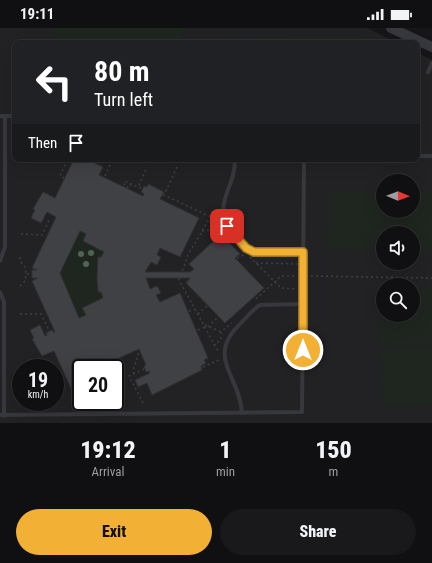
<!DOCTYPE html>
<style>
:root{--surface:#101012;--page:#19191b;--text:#f1f3f6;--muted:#9c9d9f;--line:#303032;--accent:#f2b134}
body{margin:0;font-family:"Roboto Condensed",sans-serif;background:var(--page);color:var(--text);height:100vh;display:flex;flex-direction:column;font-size:15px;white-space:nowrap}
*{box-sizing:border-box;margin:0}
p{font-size:13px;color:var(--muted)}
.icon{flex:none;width:22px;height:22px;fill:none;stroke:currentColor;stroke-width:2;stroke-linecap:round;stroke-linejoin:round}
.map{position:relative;height:395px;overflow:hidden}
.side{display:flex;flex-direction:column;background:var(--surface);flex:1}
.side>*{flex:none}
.guide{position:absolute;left:12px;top:12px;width:408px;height:122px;border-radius:8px;box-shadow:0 4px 16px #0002,0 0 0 1px var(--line);background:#202124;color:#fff;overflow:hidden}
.needle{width:26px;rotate:91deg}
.fabs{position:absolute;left:376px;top:146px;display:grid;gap:8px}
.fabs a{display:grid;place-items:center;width:44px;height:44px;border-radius:50%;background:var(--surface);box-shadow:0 4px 16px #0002,0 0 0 1px var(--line);font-size:20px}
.speed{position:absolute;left:12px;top:331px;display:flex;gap:8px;font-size:20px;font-weight:700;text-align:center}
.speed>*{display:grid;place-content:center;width:52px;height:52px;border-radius:50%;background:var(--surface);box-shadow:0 4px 16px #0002,0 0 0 1px var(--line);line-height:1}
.speed small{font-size:10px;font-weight:400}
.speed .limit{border:2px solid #111;border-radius:6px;background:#fff;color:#111}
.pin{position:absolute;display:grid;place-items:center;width:34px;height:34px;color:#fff;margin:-17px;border-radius:8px;box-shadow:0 2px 6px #0006}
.me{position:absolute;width:44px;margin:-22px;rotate:0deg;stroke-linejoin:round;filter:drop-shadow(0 0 3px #0008)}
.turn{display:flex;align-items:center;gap:14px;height:84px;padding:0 16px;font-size:18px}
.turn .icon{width:52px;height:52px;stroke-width:2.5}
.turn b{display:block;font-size:28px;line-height:34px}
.then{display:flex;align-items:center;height:38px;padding:0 16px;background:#0003;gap:8px;font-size:15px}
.eta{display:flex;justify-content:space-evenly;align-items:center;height:68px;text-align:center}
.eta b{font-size:24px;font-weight:800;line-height:28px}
.action{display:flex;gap:8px;margin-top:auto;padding:8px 16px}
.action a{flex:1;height:46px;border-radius:24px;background:var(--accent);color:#111;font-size:16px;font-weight:800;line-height:46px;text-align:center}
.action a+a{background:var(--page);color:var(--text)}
.status{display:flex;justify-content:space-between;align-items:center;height:28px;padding:0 20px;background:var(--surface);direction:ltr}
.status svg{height:11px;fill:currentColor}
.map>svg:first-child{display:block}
</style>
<div class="status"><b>19:11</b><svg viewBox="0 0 49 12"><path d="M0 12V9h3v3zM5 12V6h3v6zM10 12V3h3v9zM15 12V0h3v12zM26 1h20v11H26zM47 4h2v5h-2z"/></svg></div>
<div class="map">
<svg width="432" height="395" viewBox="0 0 432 395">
<rect width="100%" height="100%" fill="#161618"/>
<path fill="#222225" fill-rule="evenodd" d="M 0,0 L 367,0 L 397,15 L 15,15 L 15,131 L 417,131 L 417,25 L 432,32 L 432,395 L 0,395 ZM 383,153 L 413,153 L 413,183 L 383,183 ZM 383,205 L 413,205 L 413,235 L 383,235 ZM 383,257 L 413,257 L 413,287 L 383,287 ZM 21,340 L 55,340 L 55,374 L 21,374 ZM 81,340 L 115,340 L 115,374 L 81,374 Z"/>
<g fill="#1e261f">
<polygon points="53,0 184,0 179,15 54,15"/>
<polygon points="363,8 363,15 191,15 208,10"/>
<polygon points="329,163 383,164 383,183 413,183 413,164 432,164 432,223 413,222 413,205 383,205 383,222 328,221"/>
<path d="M 80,203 L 86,206 L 83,213 L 104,224 C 97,238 98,249 98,264 L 101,264 L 103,270 L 82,280 L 86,287 L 79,290 L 60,245 Z"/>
<polygon points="380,258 383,258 383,287 413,287 413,258 432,259 432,317 381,316"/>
<polygon points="381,319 432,319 432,378 382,377"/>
</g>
<path fill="#404145" stroke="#303034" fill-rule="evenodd" d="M 74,131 L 86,131 L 103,139 L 99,147 L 143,168 L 144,166 L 141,164 L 144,158 L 147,159 L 148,156 L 164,164 L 160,171 L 199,190 L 180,229 L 160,220 L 157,227 L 161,229 L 157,237 L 151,234 L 145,244 L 190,244 L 194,241 L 189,236 L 221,206 L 240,226 L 235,230 L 264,260 L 225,295 L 186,255 L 190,250 L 146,250 L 150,261 L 157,258 L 161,265 L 156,267 L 160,274 L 180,265 L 208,330 L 204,332 L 206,335 L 201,338 L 202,342 L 152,367 L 147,355 L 138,359 L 135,352 L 150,345 L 149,343 L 146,344 L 144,338 L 146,337 L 139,321 L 106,336 L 107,340 L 81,340 L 81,362 L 73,365 L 54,323 L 42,328 L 32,311 L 34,310 L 30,302 L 40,297 L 45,308 L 47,307 L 46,305 L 52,302 L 54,305 L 55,304 L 32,253 L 38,250 L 32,250 L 32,242 L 37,242 L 32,240 L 56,189 L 47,184 L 41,195 L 31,190 L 35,182 L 33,181 L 43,164 L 55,170 ZM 80,203 L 86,206 L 83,213 L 104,224 L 101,229 L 98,229 L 97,250 L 98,264 L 101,264 L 103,270 L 82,280 L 86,287 L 79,290 L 60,245 Z"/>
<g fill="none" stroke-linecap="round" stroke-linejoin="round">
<g stroke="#3d3f44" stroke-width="1.5" stroke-dasharray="2 3" stroke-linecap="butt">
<polyline points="177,139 164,167 211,189"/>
<polyline points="105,148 112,133"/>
<polyline points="64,150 60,148 68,131"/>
<polyline points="131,156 129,160 124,157 125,153 138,159"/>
<polyline points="141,160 138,159 147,139"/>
<polyline points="211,188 188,227 179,252 219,325"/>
<polyline points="219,201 225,204"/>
<polyline points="202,203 219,201 219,194 215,182"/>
<polyline points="21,206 42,207 50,190"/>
<polyline points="250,229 281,260 297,261"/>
<polyline points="19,230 21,230"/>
<polyline points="237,230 247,225"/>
<polyline points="21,234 25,239 26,246"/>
<polyline points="256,235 297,236"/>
<polyline points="311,248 432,250"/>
<polyline points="20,258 25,253 26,246 30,246"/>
<polyline points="256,271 281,248 297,248"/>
<polyline points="189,283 196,281"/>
<polyline points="20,286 41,286 49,302"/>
<polyline points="198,286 207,278"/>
<polyline points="205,297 221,304"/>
<polyline points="208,299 218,289"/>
<polyline points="198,302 205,299"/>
<polyline points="214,318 221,311 221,304 232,295"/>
<polyline points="116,333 122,346 121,351"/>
<polyline points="203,339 219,332"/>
<polyline points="134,346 133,343 139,324"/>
<polyline points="143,375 129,348 144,341"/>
</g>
<g stroke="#37383d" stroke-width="4">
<polyline points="428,44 432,35"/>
<polyline points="0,88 15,88"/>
<polyline points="417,128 432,128"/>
<polyline points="130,131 217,131"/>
<path d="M 235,131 C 236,163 208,176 235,207 C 241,213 246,219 253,223 L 303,224"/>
<polyline points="0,233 5,219 5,88"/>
<polyline points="0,264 4,274 4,388"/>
<path d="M 242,385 C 240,347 204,329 242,294 C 248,288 253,281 260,277 L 303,276"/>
<polyline points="0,387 302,384 304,131"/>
</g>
<polyline stroke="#37383d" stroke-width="10" points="391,0 432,19"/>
</g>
<g fill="#506452">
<circle cx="91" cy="225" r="3"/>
<circle cx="81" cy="226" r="3"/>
<circle cx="86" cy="236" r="3"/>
</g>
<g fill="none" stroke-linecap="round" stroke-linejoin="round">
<defs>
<polyline id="route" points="227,198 246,220 254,224 303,224 303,322"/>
</defs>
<use href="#route" stroke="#9d7322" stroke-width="10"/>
<use href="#route" stroke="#f2b134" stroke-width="7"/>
</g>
</svg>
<div class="fabs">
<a><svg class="needle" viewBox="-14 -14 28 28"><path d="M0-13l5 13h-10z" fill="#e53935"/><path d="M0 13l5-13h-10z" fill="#9c9d9f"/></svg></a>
<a><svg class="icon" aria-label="sound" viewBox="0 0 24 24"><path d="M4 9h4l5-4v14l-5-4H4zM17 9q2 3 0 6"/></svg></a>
<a><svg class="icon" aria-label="search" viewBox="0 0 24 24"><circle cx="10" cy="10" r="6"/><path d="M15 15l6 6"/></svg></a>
</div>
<div class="speed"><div>19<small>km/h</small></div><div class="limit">20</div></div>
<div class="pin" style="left:227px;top:198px;background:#d93025"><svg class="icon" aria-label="arrive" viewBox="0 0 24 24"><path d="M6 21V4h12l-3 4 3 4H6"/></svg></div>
<svg class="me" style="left:303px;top:322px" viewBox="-20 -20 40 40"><circle r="17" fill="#f2b134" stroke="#fff" stroke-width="3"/><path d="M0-11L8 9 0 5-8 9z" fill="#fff"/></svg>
<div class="guide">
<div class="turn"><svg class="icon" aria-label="left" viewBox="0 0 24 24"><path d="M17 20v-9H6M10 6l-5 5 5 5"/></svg><div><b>80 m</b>Turn left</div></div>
<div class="then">Then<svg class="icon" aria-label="arrive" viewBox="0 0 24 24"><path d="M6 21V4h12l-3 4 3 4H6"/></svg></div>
</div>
</div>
<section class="side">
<div class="eta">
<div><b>19:12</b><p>Arrival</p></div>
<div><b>1</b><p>min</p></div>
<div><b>150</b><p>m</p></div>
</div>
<div class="action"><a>Exit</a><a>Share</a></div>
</section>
